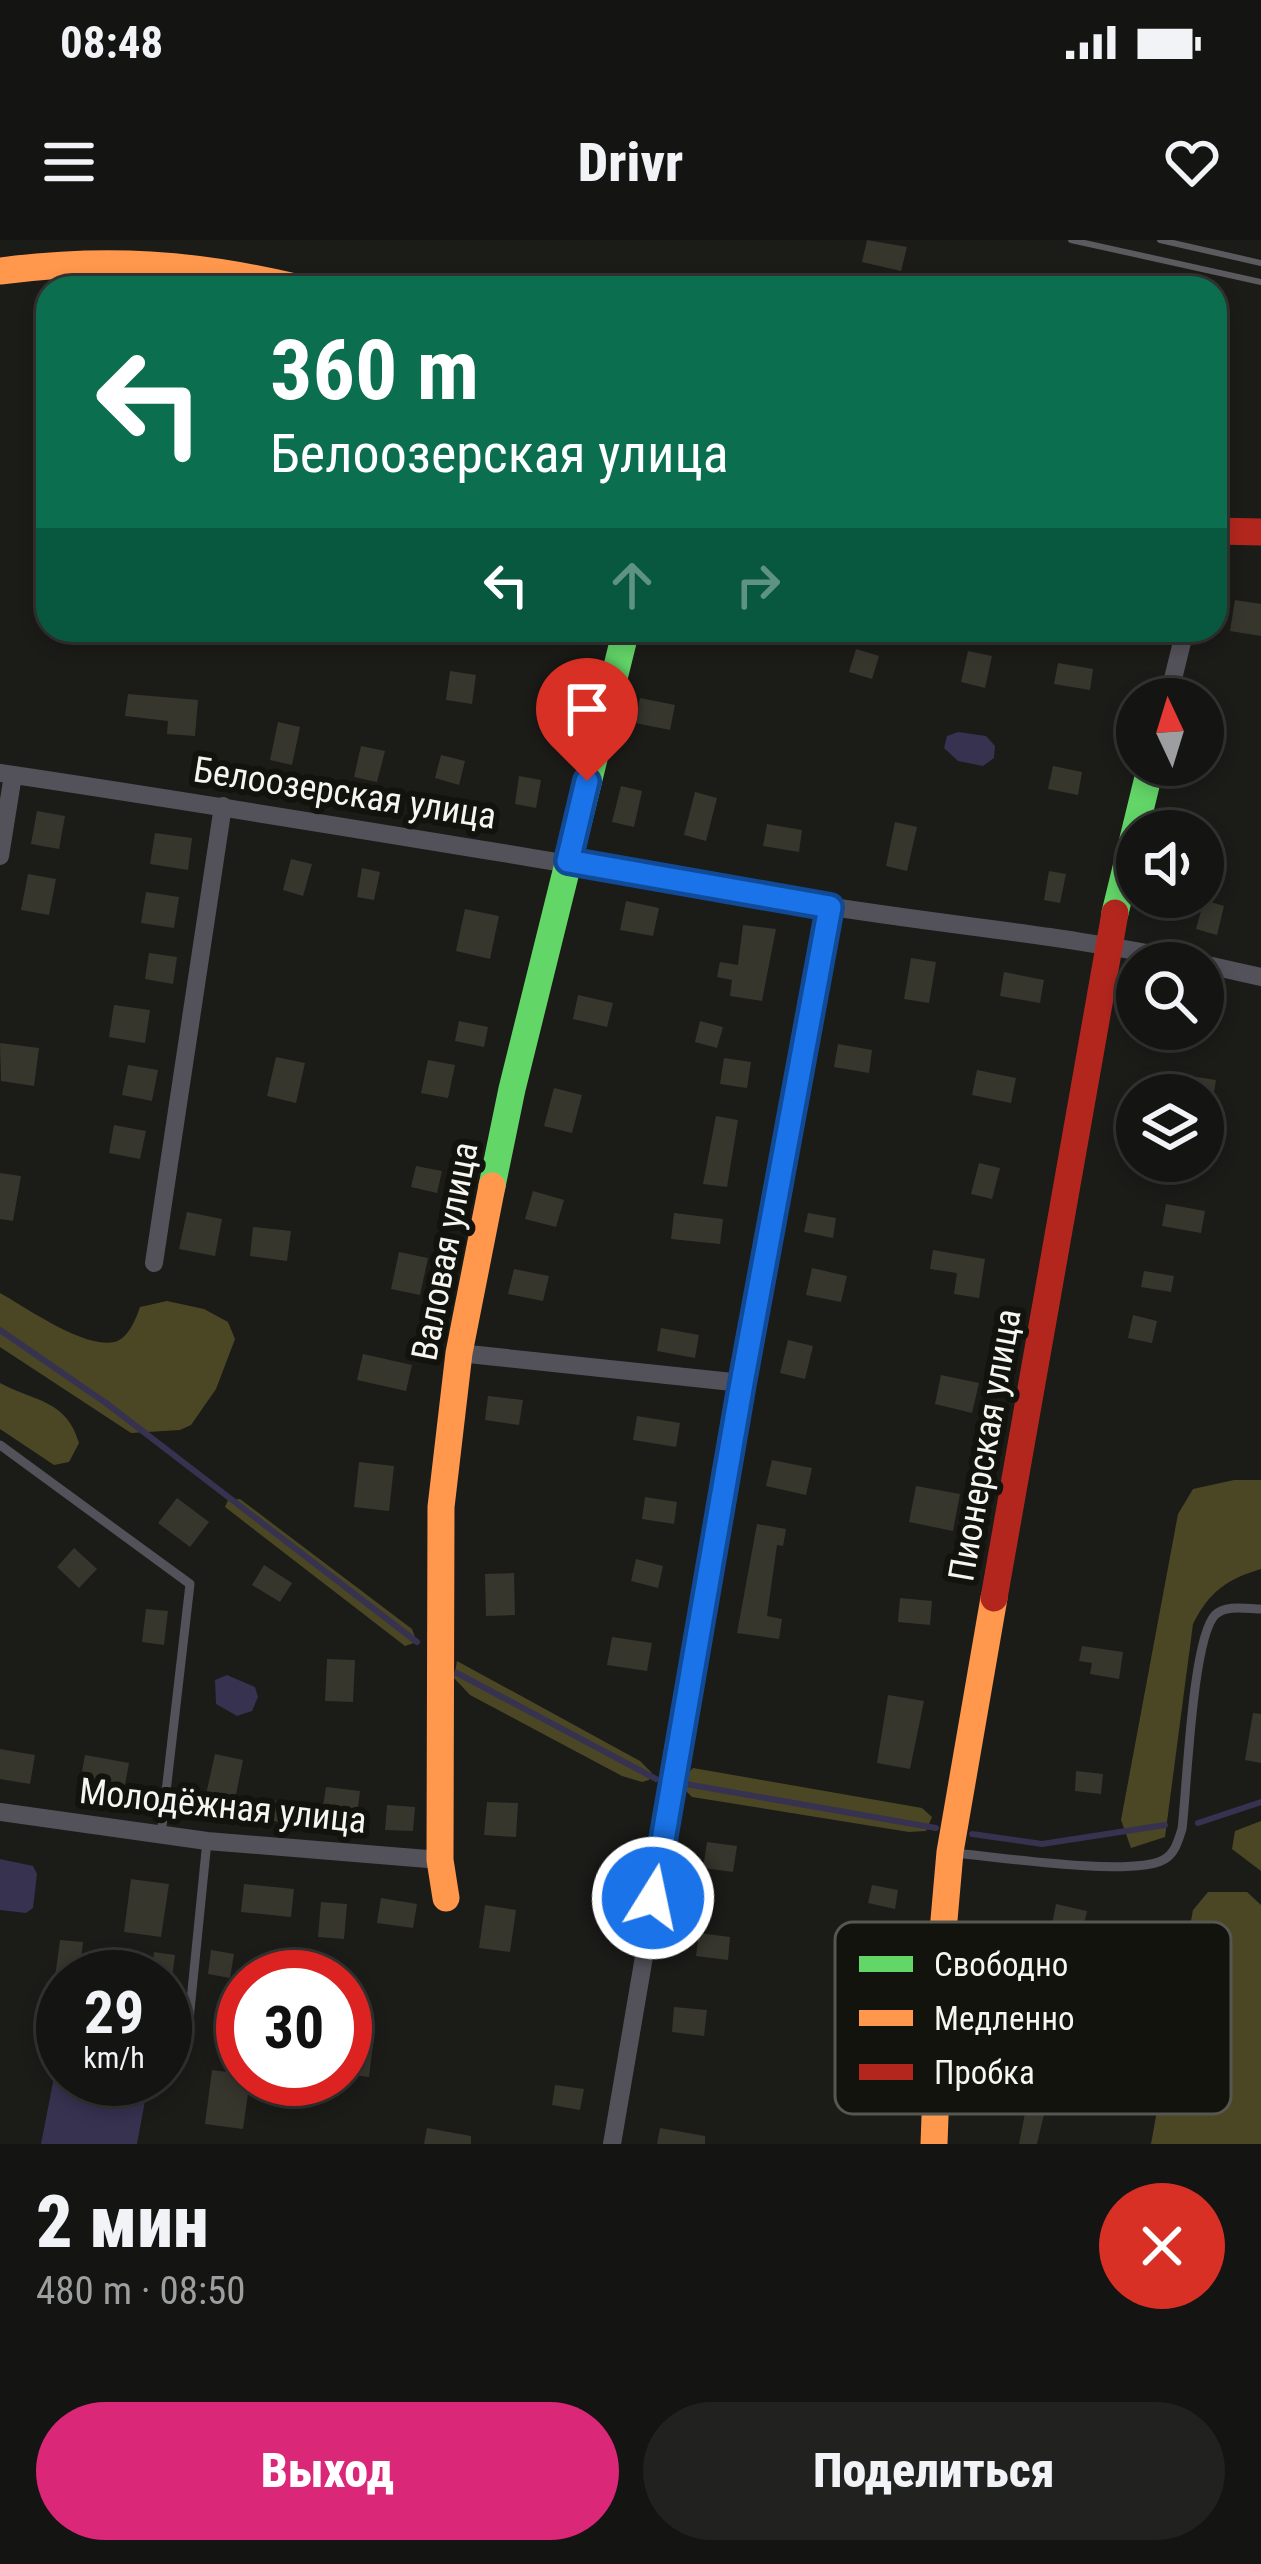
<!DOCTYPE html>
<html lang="ru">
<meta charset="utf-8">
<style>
:root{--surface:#141412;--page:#212120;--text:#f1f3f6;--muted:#9d9e9f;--line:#333332;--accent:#db2777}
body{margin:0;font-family:"Roboto Condensed",sans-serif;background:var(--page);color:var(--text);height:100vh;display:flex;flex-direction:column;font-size:45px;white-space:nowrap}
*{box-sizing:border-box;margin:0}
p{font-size:39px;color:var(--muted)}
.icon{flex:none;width:66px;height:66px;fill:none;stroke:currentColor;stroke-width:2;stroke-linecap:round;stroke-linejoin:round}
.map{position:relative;height:1904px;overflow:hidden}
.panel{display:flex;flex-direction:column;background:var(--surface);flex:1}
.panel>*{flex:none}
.hud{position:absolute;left:36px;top:36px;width:1191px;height:366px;border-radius:36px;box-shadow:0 6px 18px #0003,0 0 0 3px var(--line);background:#0b6e4f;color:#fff;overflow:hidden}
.needle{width:78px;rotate:356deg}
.controls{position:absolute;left:1116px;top:438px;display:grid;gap:24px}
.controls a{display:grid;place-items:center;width:108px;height:108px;border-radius:50%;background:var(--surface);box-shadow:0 6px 18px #0003,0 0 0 3px var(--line);font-size:60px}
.speed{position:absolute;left:36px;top:1710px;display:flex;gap:24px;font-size:60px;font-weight:700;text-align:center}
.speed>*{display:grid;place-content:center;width:156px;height:156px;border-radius:50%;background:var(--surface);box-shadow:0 6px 18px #0003,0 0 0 3px var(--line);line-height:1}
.speed small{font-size:30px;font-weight:400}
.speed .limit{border:18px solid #d22;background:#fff;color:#111}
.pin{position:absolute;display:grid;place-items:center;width:102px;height:102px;color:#fff;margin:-123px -51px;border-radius:50% 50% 50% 0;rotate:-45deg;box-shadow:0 0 12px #0007}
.pin .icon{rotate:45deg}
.me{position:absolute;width:132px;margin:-66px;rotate:10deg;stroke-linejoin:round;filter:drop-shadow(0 0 9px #0008)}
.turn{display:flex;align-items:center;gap:42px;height:252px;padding:0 36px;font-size:54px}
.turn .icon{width:156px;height:156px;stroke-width:2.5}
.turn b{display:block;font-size:84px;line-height:102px}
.lanes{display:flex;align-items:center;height:114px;padding:0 36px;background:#0003;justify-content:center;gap:60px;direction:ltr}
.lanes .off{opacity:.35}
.round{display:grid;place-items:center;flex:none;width:126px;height:126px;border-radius:63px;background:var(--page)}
.head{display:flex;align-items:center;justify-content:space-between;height:204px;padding:0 36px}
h1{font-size:72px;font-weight:800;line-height:90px}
.cta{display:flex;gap:24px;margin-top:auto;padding:24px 36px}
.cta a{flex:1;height:138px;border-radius:72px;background:var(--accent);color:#fff;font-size:48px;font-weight:800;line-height:138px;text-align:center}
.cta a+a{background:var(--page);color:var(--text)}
.status{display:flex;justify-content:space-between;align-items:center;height:84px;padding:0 60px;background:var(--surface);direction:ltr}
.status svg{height:33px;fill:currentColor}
header{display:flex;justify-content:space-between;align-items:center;height:156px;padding:0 36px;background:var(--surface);font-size:54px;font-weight:800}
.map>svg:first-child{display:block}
</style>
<div class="status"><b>08:48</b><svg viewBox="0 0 49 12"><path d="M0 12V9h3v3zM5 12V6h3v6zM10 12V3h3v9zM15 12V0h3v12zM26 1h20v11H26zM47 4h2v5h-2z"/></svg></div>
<header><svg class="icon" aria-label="menu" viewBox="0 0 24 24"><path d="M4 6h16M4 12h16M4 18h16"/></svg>Drivr<svg class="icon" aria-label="heart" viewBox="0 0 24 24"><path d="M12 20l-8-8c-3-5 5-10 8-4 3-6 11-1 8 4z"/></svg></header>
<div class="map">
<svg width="1261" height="1904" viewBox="0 0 1261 1904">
<rect width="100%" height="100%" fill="#1b1b18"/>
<g fill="#4b4724">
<path d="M 0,1053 C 24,1066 95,1117 121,1099 C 131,1092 136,1078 140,1067 L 167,1061 L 204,1069 L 228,1082 L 235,1099 L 216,1149 L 191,1185 L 180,1190 L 131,1193 L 0,1107 Z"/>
<path d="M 0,1143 C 35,1162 66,1159 79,1203 L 69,1222 L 54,1225 L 0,1189 Z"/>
<path d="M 1234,1240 L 1261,1240 L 1261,1329 C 1227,1339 1209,1352 1193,1384 L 1165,1597 L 1131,1608 L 1121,1580 L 1178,1274 L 1193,1249 Z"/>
<polygon points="240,1259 412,1389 417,1402 405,1406 225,1267 228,1260"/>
<polygon points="457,1421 640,1521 652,1533 649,1540 642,1542 622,1536 470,1455 454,1438"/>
<polygon points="693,1528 922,1568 932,1577 926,1591 909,1592 692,1557 685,1550 682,1539"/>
<polygon points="1261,1581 1261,1631 1232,1609 1235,1591"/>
<polygon points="1208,1652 1247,1652 1261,1665 1261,1904 1151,1904 1193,1670"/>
</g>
<g fill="#363250">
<polygon points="958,492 986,496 995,506 994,518 983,526 958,521 944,508 947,496"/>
<polygon points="227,1435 255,1447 258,1457 252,1471 237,1476 216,1464 215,1440"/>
<polygon points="0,1619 33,1626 37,1634 33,1668 26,1673 0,1670"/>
<polygon points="63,1791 63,1839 149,1839 137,1904 41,1904"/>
</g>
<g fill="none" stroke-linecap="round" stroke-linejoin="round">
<g stroke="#363250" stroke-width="6">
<polyline points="0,1090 106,1163 417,1402"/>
<polyline points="457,1433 656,1539"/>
<polyline points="686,1544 936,1588"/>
<polyline points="1198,1583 1261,1562"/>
<polyline points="972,1594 1042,1604 1165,1585"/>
</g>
</g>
<g fill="#37362d">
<polygon points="867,0 907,7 901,31 862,22"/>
<polygon points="1235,360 1261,364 1261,396 1230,391"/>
<polygon points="856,409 879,416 872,439 849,432"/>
<polygon points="968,411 992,416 985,448 961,442"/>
<polygon points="1058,423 1093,429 1090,450 1054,444"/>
<polygon points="450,431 476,435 472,464 446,460"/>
<polygon points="128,454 198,460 195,496 167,494 168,481 125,476"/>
<polygon points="640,458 675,465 670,490 635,483"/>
<polygon points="278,482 300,487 292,525 270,520"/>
<polygon points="361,506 385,511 377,542 354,537"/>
<polygon points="441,515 465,521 459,545 435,538"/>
<polygon points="1053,526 1082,532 1078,555 1048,549"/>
<polygon points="519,536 541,540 536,568 515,564"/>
<polygon points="621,546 642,551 634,587 612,582"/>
<polygon points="695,552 717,558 706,601 684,595"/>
<polygon points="37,571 65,576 59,609 31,604"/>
<polygon points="895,582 917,587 907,631 886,626"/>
<polygon points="767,584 802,590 799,612 763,606"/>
<polygon points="155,593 192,598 188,630 150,624"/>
<polygon points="291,619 312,624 303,656 283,650"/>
<polygon points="362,628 380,632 374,660 357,657"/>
<polygon points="1049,631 1066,634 1060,663 1044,660"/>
<polygon points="28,634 56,639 49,675 21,670"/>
<polygon points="146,652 179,657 174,688 141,683"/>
<polygon points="1204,660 1224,666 1217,695 1196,689"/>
<polygon points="626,661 659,668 653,696 620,690"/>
<polygon points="465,669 499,676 490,719 456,711"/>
<polygon points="743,685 776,689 762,761 730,756 732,740 717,737 720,722 738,725"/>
<polygon points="149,713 177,717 173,744 145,739"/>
<polygon points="911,718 936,722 929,763 904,759"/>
<polygon points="1004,732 1044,740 1040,763 1000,756"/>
<polygon points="578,755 613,763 607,787 573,779"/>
<polygon points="114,765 150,770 145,803 109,797"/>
<polygon points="459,781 488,787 484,807 455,801"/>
<polygon points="700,781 723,787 717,808 695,802"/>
<polygon points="0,803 39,808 34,846 1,841"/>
<polygon points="838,804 872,810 869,833 834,827"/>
<polygon points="276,817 305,823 296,863 267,856"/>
<polygon points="724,818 751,822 747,848 720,844"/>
<polygon points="428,820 455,825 448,858 421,853"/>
<polygon points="128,825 158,830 152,861 122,855"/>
<polygon points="977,830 1016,838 1011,863 972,855"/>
<polygon points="1170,833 1216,840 1213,858 1167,851"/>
<polygon points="554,848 582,855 572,893 544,886"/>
<polygon points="716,876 738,880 727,947 703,944"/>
<polygon points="114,885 146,891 140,919 109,913"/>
<polygon points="979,923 1000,928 992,959 971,954"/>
<polygon points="416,926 442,931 437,953 411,947"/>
<polygon points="0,933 21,936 13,981 0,979"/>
<polygon points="533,951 564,960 556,987 525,979"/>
<polygon points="1166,964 1205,971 1201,993 1162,986"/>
<polygon points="187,972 222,979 215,1016 179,1009"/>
<polygon points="674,973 723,979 720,1004 671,999"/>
<polygon points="808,973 836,978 833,998 804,992"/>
<polygon points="253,987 291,991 287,1021 250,1016"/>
<polygon points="933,1010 985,1019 979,1058 954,1054 957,1033 930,1029"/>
<polygon points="399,1012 428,1018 420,1055 391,1049"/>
<polygon points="812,1028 847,1036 841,1062 806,1055"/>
<polygon points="514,1029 549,1036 543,1061 508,1054"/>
<polygon points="1144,1031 1174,1036 1171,1052 1141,1047"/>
<polygon points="1133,1075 1157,1081 1152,1103 1128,1098"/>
<polygon points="661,1088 699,1095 695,1118 657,1111"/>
<polygon points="788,1100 813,1106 805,1139 780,1133"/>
<polygon points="363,1114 412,1125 406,1151 357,1140"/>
<polygon points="941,1135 979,1143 972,1173 935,1164"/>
<polygon points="488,1156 523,1160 519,1185 485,1180"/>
<polygon points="637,1176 680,1183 676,1207 633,1200"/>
<polygon points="772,1220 812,1228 806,1255 766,1246"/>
<polygon points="359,1222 394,1226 389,1271 354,1267"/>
<polygon points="916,1246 960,1254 953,1291 909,1282"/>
<polygon points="645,1257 677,1262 674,1284 642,1279"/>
<polygon points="177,1258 209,1282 190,1307 158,1283"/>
<polygon points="757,1284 786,1289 783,1306 777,1305 767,1376 782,1379 779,1399 737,1393"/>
<polygon points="74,1308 97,1329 79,1348 57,1327"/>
<polygon points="636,1319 663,1326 658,1348 631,1341"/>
<polygon points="264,1325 292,1343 280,1362 252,1345"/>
<polygon points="514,1333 515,1375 486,1376 485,1334"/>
<polygon points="900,1358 932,1361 930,1385 898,1382"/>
<polygon points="146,1369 168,1371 164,1405 142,1402"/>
<polygon points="612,1397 652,1403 647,1431 607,1425"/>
<polygon points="1082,1406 1123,1412 1119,1439 1090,1434 1092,1423 1079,1421"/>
<polygon points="327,1419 355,1420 353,1462 325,1461"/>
<polygon points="888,1455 924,1461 910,1529 877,1523"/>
<polygon points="1253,1473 1261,1474 1261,1523 1245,1520"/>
<polygon points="0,1509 35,1515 30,1544 0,1539"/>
<polygon points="215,1514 243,1520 232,1574 203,1568"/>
<polygon points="85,1515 129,1523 123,1556 79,1548"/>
<polygon points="1076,1531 1103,1534 1101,1554 1075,1551"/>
<polygon points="326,1547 360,1551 356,1584 328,1580 329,1573 322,1573"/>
<polygon points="273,1560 302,1566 300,1586 269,1580"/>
<polygon points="487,1562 518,1563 516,1597 484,1595"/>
<polygon points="387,1565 415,1567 413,1591 385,1590"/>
<polygon points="707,1602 737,1606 733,1632 703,1628"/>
<polygon points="131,1639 169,1644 161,1697 124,1692"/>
<polygon points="244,1644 294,1649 291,1677 241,1672"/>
<polygon points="872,1645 898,1650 895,1669 868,1663"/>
<polygon points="381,1658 417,1664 413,1688 377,1683"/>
<polygon points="321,1662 347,1664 344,1699 318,1697"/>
<polygon points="1056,1664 1087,1671 1079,1706 1049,1700"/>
<polygon points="485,1665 516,1670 510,1712 479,1708"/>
<polygon points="699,1693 730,1697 728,1720 696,1716"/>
<polygon points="60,1700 83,1702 79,1737 55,1737"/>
<polygon points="211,1710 234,1714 230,1738 208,1734"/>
<polygon points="154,1712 175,1715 172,1737 151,1737"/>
<polygon points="674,1767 707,1770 704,1796 672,1792"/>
<polygon points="345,1800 373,1804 369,1837 345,1834"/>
<polygon points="842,1802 863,1806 856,1840 834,1835"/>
<polygon points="212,1830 243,1834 243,1839 250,1839 243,1889 205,1884"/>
<polygon points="1028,1840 1051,1845 1037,1904 1019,1904 1025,1873 1020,1872"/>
<polygon points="555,1845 584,1849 580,1870 552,1865"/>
<polygon points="427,1888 471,1896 471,1904 424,1904"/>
<polygon points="660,1888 705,1896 705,1904 657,1904"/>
</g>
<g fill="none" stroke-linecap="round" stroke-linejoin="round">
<g stroke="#53525a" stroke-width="9">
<polyline points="0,1205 190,1344 161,1595"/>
<path d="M 955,1613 C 997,1617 1131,1637 1163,1620 C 1175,1614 1178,1601 1182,1589 C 1187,1549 1192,1399 1215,1375 C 1226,1364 1248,1369 1261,1369"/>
<polyline points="188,1790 207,1601"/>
</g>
<g stroke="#53525a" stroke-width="18">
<polyline points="1168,459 1185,390"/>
<path d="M 0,533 C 276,574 552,622 827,666 C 951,686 1074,696 1196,723"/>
<polyline points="0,616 13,535"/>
<polyline points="1203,724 1261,737"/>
<polyline points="154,1023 223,566"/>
<polyline points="459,1113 742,1143"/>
<polyline points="0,1572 207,1601 440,1620"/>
<polyline points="612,1904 742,1143 830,667"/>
</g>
<g stroke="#63d668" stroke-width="27">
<polyline points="1115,673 1151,525"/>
<polyline points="492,946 512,849 626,390"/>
</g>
<g stroke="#ff974d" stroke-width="27">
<path d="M 0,31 C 107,17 194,23 299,48"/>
<polyline points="446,1658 440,1620 441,1267 459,1113 492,946"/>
<polyline points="934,1904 941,1714 950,1612 994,1358"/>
</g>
<g stroke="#b3261e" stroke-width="27">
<polyline points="1215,291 1261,292"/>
<polyline points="994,1358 1115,673"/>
</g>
<g stroke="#5b5a5e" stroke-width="6">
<polyline points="1071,0 1261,42"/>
<polyline points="1160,0 1261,23"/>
</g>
</g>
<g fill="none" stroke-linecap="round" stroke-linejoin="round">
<defs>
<polyline id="route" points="587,541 568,621 830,667 742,1143 653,1658"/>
</defs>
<use href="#route" stroke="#114b97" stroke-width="30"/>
<use href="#route" stroke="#1a73e8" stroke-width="21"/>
</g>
<g text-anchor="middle" stroke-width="12" stroke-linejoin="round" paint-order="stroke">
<g font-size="36" fill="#f5f5f2" stroke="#13130e">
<text transform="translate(345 552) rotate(9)" y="13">Белоозерская улица</text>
<text transform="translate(444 1011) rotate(-79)" y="13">Валовая улица</text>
<text transform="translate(984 1205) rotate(-80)" y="13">Пионерская улица</text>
<text transform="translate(223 1565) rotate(6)" y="13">Молодёжная улица</text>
</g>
</g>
<rect x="835" y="1682" width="396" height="192" rx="18" fill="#13130e" stroke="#575752" stroke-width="3"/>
<rect x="859" y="1716" width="54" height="16" fill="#63d668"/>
<rect x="859" y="1770" width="54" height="16" fill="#ff974d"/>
<rect x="859" y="1824" width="54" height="16" fill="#b3261e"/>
<g font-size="33" fill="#f5f5f2">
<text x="934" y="1736">Свободно</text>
<text x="934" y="1790">Медленно</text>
<text x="934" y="1844">Пробка</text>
</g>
</svg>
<div class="controls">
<a><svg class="needle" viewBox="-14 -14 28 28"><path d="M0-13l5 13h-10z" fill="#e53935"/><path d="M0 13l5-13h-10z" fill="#9d9e9f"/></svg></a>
<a><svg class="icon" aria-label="sound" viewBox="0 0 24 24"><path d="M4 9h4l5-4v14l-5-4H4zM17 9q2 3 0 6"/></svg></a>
<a><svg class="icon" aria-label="search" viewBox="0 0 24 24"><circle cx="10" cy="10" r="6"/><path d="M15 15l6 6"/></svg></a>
<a><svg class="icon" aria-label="layers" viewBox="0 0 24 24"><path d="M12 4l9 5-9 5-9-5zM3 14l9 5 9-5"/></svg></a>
</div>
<div class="speed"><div>29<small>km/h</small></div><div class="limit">30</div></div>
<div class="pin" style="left:587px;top:541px;background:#d93025"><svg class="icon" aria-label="arrive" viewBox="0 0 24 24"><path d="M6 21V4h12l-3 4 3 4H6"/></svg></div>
<svg class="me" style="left:653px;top:1658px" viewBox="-20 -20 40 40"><circle r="17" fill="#1a73e8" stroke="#fff" stroke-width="3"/><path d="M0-11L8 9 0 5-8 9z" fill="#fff"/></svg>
<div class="hud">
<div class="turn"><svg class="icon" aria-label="left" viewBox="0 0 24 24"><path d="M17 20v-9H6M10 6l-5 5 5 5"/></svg><div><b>360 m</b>Белоозерская улица</div></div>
<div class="lanes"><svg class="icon" aria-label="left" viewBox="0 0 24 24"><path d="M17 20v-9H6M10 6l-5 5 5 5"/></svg><svg class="icon off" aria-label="ahead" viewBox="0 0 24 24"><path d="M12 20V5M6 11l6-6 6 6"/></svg><svg class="icon off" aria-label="right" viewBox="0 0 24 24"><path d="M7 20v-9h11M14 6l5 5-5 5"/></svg></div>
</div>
</div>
<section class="panel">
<div class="head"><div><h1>2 мин</h1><p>480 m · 08:50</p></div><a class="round" style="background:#d93025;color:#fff"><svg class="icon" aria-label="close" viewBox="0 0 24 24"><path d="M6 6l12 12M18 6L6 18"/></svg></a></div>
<div class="cta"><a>Выход</a><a>Поделиться</a></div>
</section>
